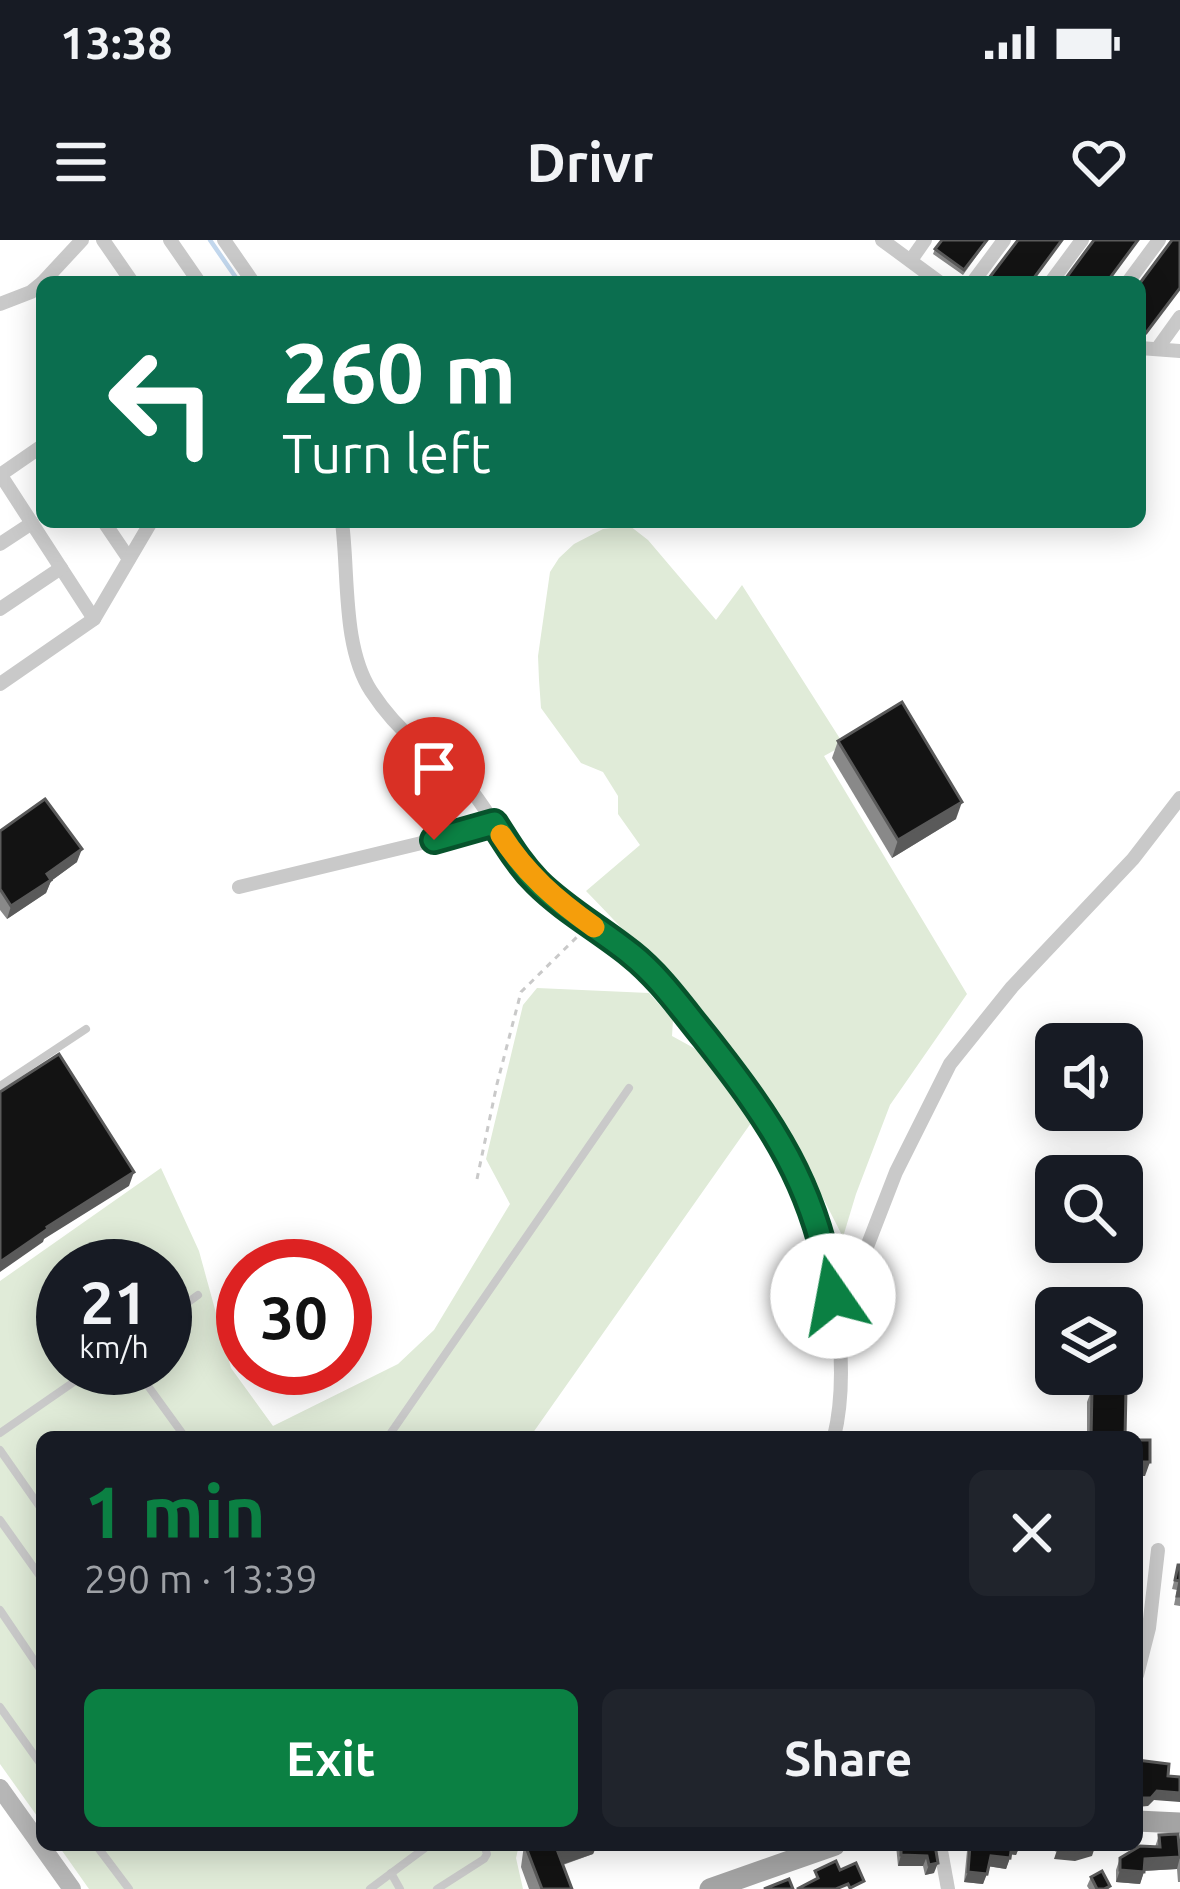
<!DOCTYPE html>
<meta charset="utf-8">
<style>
:root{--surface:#171b24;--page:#20242c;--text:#f1f3f6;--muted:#9ea1a6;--accent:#0b8043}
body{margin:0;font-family:Ubuntu,sans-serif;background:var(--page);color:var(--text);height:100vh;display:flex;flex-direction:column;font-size:45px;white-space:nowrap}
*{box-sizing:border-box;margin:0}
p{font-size:39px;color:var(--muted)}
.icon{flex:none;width:66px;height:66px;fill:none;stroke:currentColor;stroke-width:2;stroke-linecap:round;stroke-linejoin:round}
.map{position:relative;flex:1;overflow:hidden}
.sheet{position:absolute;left:36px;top:1191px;width:1107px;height:420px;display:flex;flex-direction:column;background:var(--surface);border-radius:18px;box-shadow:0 6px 30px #0003}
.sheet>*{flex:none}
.guide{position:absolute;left:36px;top:36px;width:1110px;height:252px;border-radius:18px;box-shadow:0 6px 30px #0003;background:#0b6e4f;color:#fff;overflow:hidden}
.controls{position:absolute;left:1035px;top:783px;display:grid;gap:24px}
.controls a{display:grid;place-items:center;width:108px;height:108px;border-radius:18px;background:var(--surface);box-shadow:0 6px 30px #0003;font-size:60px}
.speed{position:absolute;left:36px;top:999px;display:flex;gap:24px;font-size:60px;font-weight:700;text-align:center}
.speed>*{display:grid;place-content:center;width:156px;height:156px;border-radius:50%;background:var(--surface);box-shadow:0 6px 30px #0003;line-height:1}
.speed small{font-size:30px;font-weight:400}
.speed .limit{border:18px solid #d22;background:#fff;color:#111}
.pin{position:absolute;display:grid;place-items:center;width:102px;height:102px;color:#fff;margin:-123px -51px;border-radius:50% 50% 50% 0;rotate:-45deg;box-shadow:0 0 12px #0007}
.pin .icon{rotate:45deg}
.me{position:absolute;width:132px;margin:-66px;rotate:348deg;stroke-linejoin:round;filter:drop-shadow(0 0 9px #0008)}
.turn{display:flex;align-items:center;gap:42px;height:252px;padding:0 48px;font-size:54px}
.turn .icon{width:156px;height:156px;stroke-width:2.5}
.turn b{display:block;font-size:84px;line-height:102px}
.round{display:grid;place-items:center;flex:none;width:126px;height:126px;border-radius:18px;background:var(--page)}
.overview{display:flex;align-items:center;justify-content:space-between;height:204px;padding:0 48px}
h1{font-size:72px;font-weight:600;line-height:90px;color:var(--accent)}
.action{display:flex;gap:24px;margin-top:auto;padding:24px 48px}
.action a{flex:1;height:138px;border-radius:18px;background:var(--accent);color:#fff;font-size:48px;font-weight:600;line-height:138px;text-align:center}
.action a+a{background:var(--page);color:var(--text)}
.status{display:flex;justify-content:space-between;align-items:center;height:84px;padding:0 60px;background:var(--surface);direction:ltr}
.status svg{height:33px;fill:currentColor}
header{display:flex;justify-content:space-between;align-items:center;height:156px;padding:0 48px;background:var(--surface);font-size:54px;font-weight:600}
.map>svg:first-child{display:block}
</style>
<div class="status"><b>13:38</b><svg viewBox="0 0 49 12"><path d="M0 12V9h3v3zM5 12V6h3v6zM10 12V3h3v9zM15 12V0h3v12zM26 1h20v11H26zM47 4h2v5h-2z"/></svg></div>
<header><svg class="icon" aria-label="menu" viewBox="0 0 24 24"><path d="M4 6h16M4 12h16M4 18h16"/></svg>Drivr<svg class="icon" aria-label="heart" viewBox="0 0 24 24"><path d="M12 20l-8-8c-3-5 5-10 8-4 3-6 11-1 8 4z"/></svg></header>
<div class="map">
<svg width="1180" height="1649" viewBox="0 0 1180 1649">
<rect width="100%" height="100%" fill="#fff"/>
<g fill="#e0ebd8" fill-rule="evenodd">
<path d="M 630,286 L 648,300 L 716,380 L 742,345 L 844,505 L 824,516 L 967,754 L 890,865 L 856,954 L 843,997 C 812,937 782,875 740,822 C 693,761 639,706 586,651 L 640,605 L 618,574 L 618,556 L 603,532 L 581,523 L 541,468 L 539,440 L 538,416 L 550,332 L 559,318 L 574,304 L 603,289 Z"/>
<path d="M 537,748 L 649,753 L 673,780 L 672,796 L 703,813 L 751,883 L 530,1197 L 42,1197 L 42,1583 L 0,1524 L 0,1041 L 161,928 L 199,1011 L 231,1128 L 273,1186 L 398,1124 L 434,1090 L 510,964 L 486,919 L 523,765 ZM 63,1026 L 165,1026 L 165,1128 L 63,1128 Z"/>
<polygon points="58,1605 519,1605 516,1618 523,1649 89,1649"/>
</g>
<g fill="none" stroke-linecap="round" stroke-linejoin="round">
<polyline stroke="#c2d7ed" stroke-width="4.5" points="210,0 239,42"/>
<polyline stroke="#c9c9c9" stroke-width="3" stroke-dasharray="6 6" stroke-linecap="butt" points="477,939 497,844 521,752 580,694"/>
<g stroke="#c9c9c9" stroke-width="8">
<polyline points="0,846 86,789"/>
<polyline points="165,1079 198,1055"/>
<polyline points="135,1128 185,1197"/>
<polyline points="0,1193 94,1128"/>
<polyline points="388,1197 629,848"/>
<polyline points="0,1210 42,1270"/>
<polyline points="0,1280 42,1339"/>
<polyline points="0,1370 42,1432"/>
<polyline points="0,1467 42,1526"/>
<polyline points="96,1605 129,1649"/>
<polyline points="391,1633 400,1649"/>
<polyline points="370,1649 429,1605"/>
<polyline points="437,1649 484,1619 487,1614 484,1605"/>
</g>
<g stroke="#c9c9c9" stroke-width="14">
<polyline points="103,0 132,42"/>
<polyline points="170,0 199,42"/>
<polyline points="224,0 253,42"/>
<polyline points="882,0 939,42"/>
<polyline points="911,20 925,0"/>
<polyline points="43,42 82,0"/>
<polyline points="973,42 1004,0"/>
<polyline points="1051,42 1082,0"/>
<polyline points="1128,42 1159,0"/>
<polyline points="0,64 31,52 42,43"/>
<polyline points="1140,108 1180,111"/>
<polyline points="1157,109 1180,77"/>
<polyline points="0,234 94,379"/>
<polyline points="0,235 42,206"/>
<polyline points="104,282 129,319"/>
<path d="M 342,282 C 349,335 342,406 371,451 C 384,471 401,490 419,505 C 431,515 445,522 456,533 C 488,565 505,609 537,642 C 567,673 607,691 638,720 C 686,765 726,822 763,876 C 776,897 790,916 801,938 C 832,1006 852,1124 834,1197"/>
<polyline points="0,304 32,283"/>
<polyline points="0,369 61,328"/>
<polyline points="0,444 94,379 151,282"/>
<polyline points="239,647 434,600 494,583"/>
<polyline points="839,1079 896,932 950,824 1012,747 1133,619 1180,558"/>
<polyline points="1137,1435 1149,1388 1158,1310"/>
<polyline points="940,1605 948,1649"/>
</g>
<polyline stroke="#b6b6b6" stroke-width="18" points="0,1548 72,1649"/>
<g stroke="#a4a4a4" stroke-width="21">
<polyline points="1137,1581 1180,1583"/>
<polyline points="710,1649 835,1605"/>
</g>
</g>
<g fill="#898989">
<polygon points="988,0 963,35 933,14 935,9"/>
<polygon points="838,501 956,579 892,618 832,518"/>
<polygon points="0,591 77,622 51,641 46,653 7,679 0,670"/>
<polygon points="1092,1149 1125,1197 1087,1197 1087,1162"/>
<polygon points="1178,1325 1180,1325 1180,1366 1174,1365 1177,1350 1172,1349"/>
<polygon points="1159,1595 1180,1599 1180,1642 1178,1642 1177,1629 1144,1631 1140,1644 1116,1642 1116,1630 1120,1618 1155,1607"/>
<polygon points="524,1605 597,1605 593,1614 563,1625 572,1649 529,1649 521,1627"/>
<polygon points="896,1605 935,1605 934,1633 925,1635 923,1626 898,1626"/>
<polygon points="951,1605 1020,1605 1016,1615 1011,1614 1006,1629 988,1626 983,1644 964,1642 967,1611 952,1610"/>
<polygon points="1091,1637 1110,1646 1109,1649 1089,1649 1087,1646"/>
</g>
<g fill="#5a5a5a">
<polygon points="962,562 956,579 892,618 898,600"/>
<polygon points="82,609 77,622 51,641 46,653 7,679 11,666 47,634"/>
<polygon points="134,932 129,946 44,999 43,1002 0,1032 0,1022 47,987"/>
<polygon points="1122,1098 1130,1098 1127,1107 1122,1107"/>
<polygon points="1137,1222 1150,1222 1145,1236 1137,1236"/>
<polygon points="1157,1551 1180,1553 1180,1562 1154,1560 1148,1566 1137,1567 1137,1558"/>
<polygon points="578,1605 597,1605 593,1614 552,1628 558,1612"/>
<polygon points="954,1605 970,1605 967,1611 952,1610"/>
<polygon points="1012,1605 1020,1605 1016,1615 1008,1614"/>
<polygon points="1095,1607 1092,1616 1075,1621 1054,1619 1057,1610"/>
<polygon points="901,1615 927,1616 923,1626 898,1626"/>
<polygon points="991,1616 1010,1618 1006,1629 987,1626"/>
<polygon points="1180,1617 1177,1629 1141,1631 1145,1619"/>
<polygon points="938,1623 934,1633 925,1635 929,1625"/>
<polygon points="1120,1630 1144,1632 1140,1644 1116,1642"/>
<polygon points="968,1632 987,1634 983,1644 964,1642"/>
</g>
<g fill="#131313" stroke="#5a5a5a" stroke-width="3">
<polygon points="942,0 987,0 964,30 935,9"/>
<polygon points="1018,0 1062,0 1031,42 986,42"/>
<polygon points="1094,0 1138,0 1107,42 1063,42"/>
<polygon points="1172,0 1180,0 1180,48 1146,93 1143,92 1140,90 1140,43"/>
<polygon points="902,462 962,562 898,600 838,501"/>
<polygon points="45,559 82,609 47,634 51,640 11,666 0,649 0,591"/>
<polygon points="59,814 134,932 47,987 48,989 0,1022 0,852"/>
<polygon points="1122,1071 1129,1071 1130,1098 1122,1098"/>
<polygon points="1092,1149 1126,1149 1125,1197 1091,1197"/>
<rect x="1137" y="1200" width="13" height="22"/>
<polygon points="1178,1325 1180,1325 1180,1356 1177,1356 1180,1341 1175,1340"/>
<polygon points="1137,1520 1169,1524 1168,1536 1180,1537 1180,1553 1157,1551 1151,1558 1137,1558"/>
<polygon points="1178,1594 1180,1617 1145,1619 1144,1632 1120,1630 1120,1618 1140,1606 1160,1607 1159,1595"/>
<polygon points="528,1605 578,1605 558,1612 572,1649 542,1649 527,1610"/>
<polygon points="901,1605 935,1605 938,1623 929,1625 927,1616 901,1615"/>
<polygon points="970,1605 1012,1605 1010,1618 991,1616 987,1634 968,1632"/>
<polygon points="1059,1605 1095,1605 1095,1607 1078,1612 1057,1610"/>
<polygon points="836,1621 840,1630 856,1623 864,1641 850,1648 848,1644 836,1649 797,1649 818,1638 815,1631"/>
<polygon points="1102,1631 1110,1646 1104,1649 1097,1649 1091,1637"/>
<polygon points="789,1639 793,1649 764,1649"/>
</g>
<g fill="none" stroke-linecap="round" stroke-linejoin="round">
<defs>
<path id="route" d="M 434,600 L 494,583 C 507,603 519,624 537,642 C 565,670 600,689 631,714 C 660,737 682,769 705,797 C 772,882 816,946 833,1056"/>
</defs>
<use href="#route" stroke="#07532c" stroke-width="30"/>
<use href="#route" stroke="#0b8043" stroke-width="21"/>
<path stroke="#f59e0b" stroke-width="21" d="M 501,595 C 526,634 556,660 594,687"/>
</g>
</svg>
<div class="controls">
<a><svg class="icon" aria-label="sound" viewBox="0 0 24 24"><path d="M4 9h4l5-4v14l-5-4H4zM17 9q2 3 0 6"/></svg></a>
<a><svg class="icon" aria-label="search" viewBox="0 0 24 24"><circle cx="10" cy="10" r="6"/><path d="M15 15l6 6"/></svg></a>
<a><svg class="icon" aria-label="layers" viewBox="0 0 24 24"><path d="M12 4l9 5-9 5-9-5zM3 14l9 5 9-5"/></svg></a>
</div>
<div class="speed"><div>21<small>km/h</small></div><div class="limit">30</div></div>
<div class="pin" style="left:434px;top:600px;background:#d93025"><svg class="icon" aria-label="arrive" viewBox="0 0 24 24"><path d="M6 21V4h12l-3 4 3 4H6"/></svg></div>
<svg class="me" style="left:833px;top:1056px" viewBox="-20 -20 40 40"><circle r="19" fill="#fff"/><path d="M0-13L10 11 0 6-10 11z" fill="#0b8043"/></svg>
<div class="guide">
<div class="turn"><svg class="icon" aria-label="left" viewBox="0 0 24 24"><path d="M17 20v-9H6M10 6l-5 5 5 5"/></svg><div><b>260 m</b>Turn left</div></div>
</div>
<section class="sheet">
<div class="overview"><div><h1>1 min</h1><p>290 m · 13:39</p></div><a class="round"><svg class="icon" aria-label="close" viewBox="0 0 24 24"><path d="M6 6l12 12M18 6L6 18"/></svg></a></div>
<div class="action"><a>Exit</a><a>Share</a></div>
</section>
</div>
